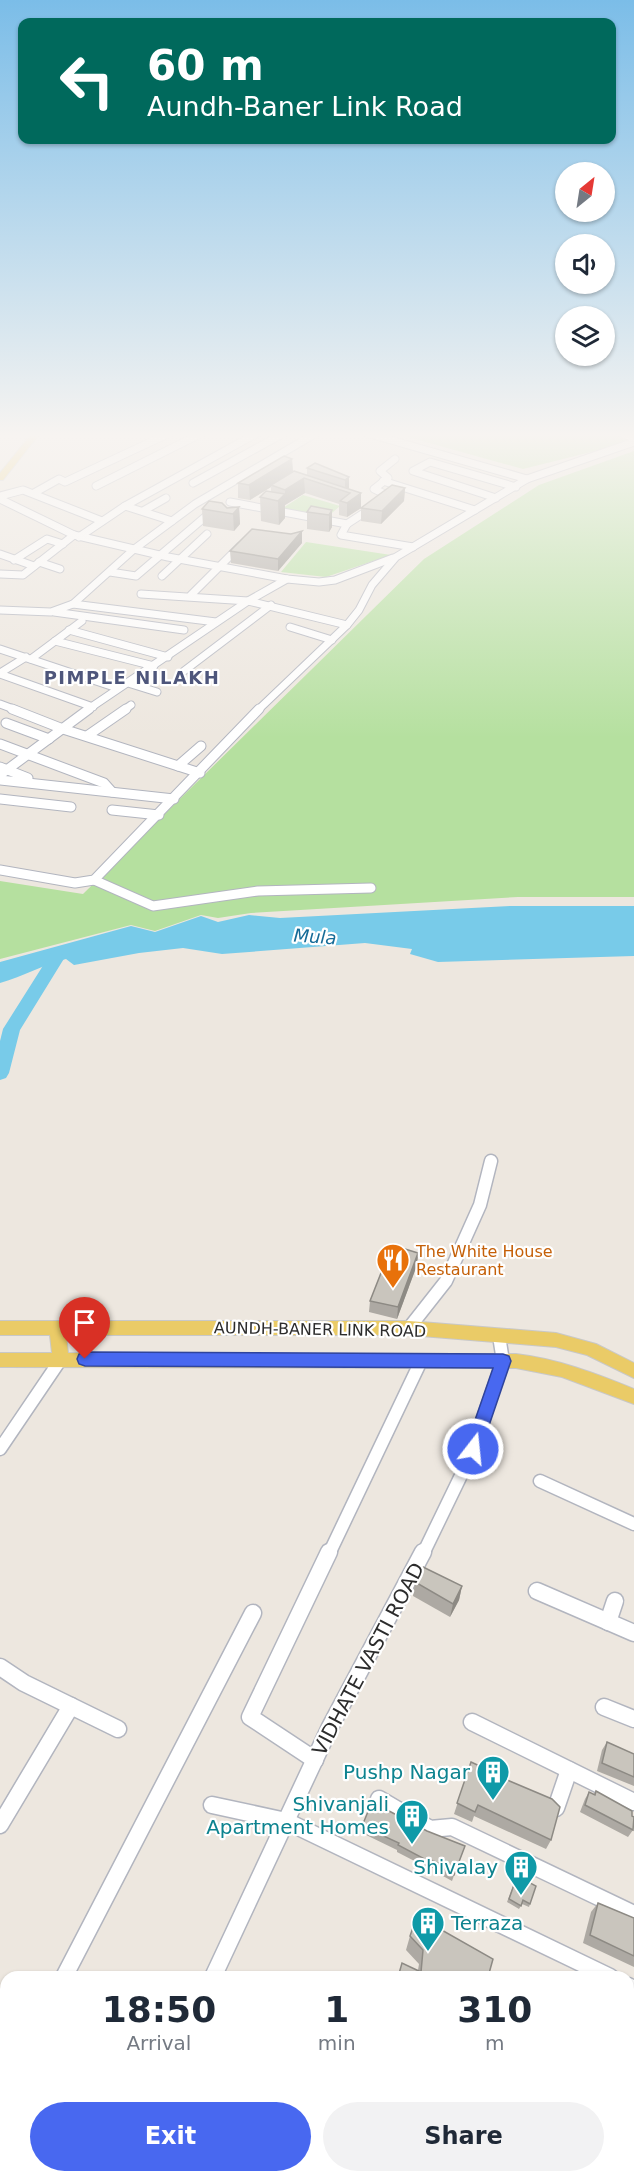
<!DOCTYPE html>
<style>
:root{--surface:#fff;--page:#f2f2f3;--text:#1f2937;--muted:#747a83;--accent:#4868f0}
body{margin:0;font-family:"DejaVu Sans",sans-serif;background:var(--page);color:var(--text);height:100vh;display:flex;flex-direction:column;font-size:22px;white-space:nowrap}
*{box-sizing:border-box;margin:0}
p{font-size:20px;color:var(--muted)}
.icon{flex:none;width:33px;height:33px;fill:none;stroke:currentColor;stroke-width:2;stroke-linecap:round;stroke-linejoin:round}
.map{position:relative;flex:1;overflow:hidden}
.sheet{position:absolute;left:0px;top:1971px;width:634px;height:212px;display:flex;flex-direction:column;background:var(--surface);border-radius:18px 18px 0 0;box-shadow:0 2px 4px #0004}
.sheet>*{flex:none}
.top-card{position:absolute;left:18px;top:18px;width:598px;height:126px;border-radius:12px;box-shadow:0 2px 4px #0004;background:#00695c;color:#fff;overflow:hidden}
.needle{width:39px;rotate:30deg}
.fabs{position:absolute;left:555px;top:162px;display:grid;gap:12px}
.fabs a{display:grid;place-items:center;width:60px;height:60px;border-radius:50%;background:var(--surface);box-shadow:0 2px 4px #0004;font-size:30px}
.pin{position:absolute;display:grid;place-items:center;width:51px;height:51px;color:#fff;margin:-62px -26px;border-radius:50% 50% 50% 0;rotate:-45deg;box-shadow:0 0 6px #0007}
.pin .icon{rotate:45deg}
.me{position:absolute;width:66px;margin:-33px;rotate:16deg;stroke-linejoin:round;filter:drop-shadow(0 0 4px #0008)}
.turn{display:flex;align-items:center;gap:21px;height:126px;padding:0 30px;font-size:27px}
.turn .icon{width:78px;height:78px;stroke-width:2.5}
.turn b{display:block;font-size:42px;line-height:51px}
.eta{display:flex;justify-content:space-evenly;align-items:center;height:102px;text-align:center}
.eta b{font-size:36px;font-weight:700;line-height:42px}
.primary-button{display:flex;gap:12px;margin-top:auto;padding:12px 30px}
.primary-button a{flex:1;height:69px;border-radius:36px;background:var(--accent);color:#fff;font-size:24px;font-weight:700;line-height:69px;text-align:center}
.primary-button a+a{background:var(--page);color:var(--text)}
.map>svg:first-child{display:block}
</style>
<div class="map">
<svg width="634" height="2182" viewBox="0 0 634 2182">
<rect width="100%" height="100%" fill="#ede7df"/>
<g fill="#b5e09f">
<polygon points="390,432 634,432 634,437 611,447 523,469"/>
<polygon points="634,451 634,897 518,897 251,913 218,918 201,915 155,931 131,925 0,959 0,881 83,894 424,559 539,485"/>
<polygon points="303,495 340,506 326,518 280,510"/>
<polygon points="306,542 391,555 326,577 281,572"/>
</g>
<path fill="#78cbe9" d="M 510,906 L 634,906 L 634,956 L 438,962 L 410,954 L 412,949 L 365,943 L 222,954 L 183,948 L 139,953 L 74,965 L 66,959 C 42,965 24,976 0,983 L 0,962 L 131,926 L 155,932 L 201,916 L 218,922 L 249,915 L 280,918 Z"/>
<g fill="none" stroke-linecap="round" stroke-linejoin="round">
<polygon fill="#78cbe9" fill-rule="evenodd" points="57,951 65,957 20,1030 9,1073 6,1078 0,1080 0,1041 3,1029 51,953"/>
<defs>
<g id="minor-far3">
<polyline points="363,432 527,479"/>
<polyline points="620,432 634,438"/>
<polyline points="383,481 475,510"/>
<polyline points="193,483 286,432"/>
<polyline points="96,486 204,432"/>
<polyline points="34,493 59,479 65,482 172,432"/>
<polyline points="387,495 374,489 388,478 380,471 395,459"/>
<polyline points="0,496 23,490 102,521"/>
<polyline points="496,498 413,471 430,462 516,487"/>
<polyline points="0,499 74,535 168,557 287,579 319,582 335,580 393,558"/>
<polyline points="230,502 347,524"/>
<polyline points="125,506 172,521"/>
<polyline points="373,507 347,524 341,535 413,547"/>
<polyline points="143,511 166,498"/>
<polyline points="79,537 125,506 259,432"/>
<polyline points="0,554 34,566"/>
<polyline points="14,560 47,539 63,544"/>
<polyline points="39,562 60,569"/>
<polyline points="110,572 136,576 205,517"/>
<polyline points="0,574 23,575 74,535"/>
<polyline points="162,576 207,534"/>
<polyline points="141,594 248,601 347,625"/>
<polyline points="191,595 240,546"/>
<polyline points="73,604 216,622"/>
<polyline points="0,610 51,612 73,604 133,550 195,504 318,432"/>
<polyline points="54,612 184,630"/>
<polyline points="290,627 332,640"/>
<polyline points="69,630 168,657"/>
<polyline points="55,641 154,666"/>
<polyline points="0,649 117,688"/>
<polyline points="31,659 82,621"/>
<polyline points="184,671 271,605"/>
<polyline points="0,673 26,657"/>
<polyline points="0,674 93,707"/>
<polyline points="128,683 157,692"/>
<polyline points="0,704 16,710"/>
<polyline points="87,710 248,601 287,579"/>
<polyline points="124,710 131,705"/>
<polyline points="258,710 347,625 359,610 372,585 396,557 527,479 634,442"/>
</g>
<g id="minor-far2">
<polyline points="12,709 63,729 200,773"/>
<polyline points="6,723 49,739"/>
<polyline points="87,736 126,709"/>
<polyline points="0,744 104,783 112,792"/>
<polyline points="178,766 201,746"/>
<polyline points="0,767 28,778"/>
<polyline points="0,775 89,709"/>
<polyline points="0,780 174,799"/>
<polyline points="0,799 71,807"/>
<polyline points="112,810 159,815"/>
<polyline points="0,870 75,883 94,880 259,709"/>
<polyline points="94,880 153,906 258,891 371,888"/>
</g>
<g id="minor-far1">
<polyline points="409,1328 446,1281 480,1205 491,1161"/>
<polyline points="0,1449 61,1359"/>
<polyline points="540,1481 634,1524"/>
<polyline points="329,1554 421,1361"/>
<polyline points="423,1554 468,1461 503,1361 499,1336"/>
</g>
<g id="minor">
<polyline points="537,1591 634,1633"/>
<polyline points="608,1622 615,1601"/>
<polyline points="0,1667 24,1683 118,1729"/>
<polyline points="604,1707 634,1719"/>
<polyline points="472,1722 634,1802"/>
<polyline points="315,1760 250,1717 329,1552"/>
<polyline points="379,1799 430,1829 452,1827 634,1914"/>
<polyline points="212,1805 286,1821 610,1977"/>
<polyline points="556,1808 569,1770"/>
<polyline points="0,1825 71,1706"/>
<polyline points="64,1977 253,1613"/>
<polyline points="213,1977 330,1727 423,1552"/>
<polyline points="628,1986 634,1989"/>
<polyline points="0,2100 6,2088"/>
<polyline points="253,2176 263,2182"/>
<polyline points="525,2176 535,2182"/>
<polyline points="116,2182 119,2176"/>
</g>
<g id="major">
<polygon points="33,432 41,432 3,480 0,480 0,473"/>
<path d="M 0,1321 L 409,1321 L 556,1333 L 596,1344 L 634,1363 L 634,1378 L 587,1355 L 556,1347 L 409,1335 L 66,1335 L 68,1353 L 516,1354 C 558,1359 595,1373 634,1389 L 634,1404 L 562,1377 L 516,1368 L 0,1367 L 0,1353 L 52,1353 L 50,1335 L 0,1335 Z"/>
</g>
</defs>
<use href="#minor-far3" stroke="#b2b5bf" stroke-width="9"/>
<use href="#minor-far2" stroke="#b2b5bf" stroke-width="11"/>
<use href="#minor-far1" stroke="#b2b5bf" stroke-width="15"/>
<use href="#minor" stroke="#b2b5bf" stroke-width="19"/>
<use href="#major" stroke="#c8c8c8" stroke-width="2"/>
<use href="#minor-far3" stroke="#fff" stroke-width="7"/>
<use href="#minor-far2" stroke="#fff" stroke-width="9"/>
<use href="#minor-far1" stroke="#fff" stroke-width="12"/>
<use href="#minor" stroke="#fff" stroke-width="16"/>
<use href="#major" fill="#eacb67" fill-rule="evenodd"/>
</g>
<g fill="#ada9a3">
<polygon points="292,459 293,472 307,476 307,468 349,477 349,488 348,489 361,508 347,517 339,515 339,504 305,493 285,505 285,518 279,525 261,521 260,497 271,492 271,487 250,500 238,498 238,483"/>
<polygon points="405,488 404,501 381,524 361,521 361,508"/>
<polygon points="239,507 240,524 234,531 203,526 202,509 227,508"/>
<polygon points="332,510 332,527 329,532 307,529 307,512"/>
<polygon points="302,531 302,543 278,571 231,563 230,551"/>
<polygon points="418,1253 417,1265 397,1319 369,1312 370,1301"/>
<polygon points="415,1582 462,1586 459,1600 450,1617 413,1596"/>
<polygon points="607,1742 634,1754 634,1786 597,1771 602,1750"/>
<polygon points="471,1762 486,1771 551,1840 546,1849 474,1816 472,1822 454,1814"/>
<polygon points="596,1791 633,1830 628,1837 580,1812 585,1799 589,1792 594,1794"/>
<polygon points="362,1826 427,1831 465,1846 452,1881 443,1876 444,1874 429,1866 428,1868 397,1852 397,1850 362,1833"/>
<polygon points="517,1876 530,1904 529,1907 522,1904 519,1909 507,1902"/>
<polygon points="598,1903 634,1918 634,1967 583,1943 591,1912"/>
<polygon points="410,1936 493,1959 398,1977 418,1970 419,1964 406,1950"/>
<polygon points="628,2021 634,2024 634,2134 630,2135 628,2134"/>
</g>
<g fill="#8d8a84">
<polygon points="292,459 293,474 271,485 271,487 250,500 249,485"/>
<polygon points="349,477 349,488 345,491 345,480"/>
<polygon points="304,478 305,493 285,505 285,490"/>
<polygon points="405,488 404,501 381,524 382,511"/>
<polygon points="361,493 361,508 347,517 347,503"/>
<polygon points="285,494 285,518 279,525 278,501"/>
<polygon points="239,507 240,524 234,531 233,514"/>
<polygon points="332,510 332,527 329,532 329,515"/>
<polygon points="302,531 302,543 278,571 278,559"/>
<polygon points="418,1253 417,1265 397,1319 398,1307"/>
<polygon points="462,1586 459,1600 450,1617 453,1604"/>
</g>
<g fill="#c9c5bd" stroke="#8d8a84" stroke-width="1.5">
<polygon points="284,456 292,459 249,485 238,483"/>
<polygon points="315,463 349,477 345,480 307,468"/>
<polygon points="294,471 361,493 347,503 340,501 350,493 304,478 285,490 271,485"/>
<polygon points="392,485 405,488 382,511 361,508"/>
<polygon points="266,491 285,494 278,501 260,497"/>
<polygon points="209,501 222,503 227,508 239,507 233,514 202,509"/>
<polygon points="311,506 332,510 329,515 307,512"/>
<polygon points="252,529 291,534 302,531 278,559 230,551"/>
<polygon points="392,1245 418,1253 398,1307 370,1301"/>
<polygon points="423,1567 462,1586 453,1604 415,1582"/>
<polygon points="607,1742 634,1754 634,1777 602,1763"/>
<polygon points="471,1762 486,1769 486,1771 552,1799 560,1807 551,1840 478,1805 475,1812 457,1803"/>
<polygon points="596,1791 632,1811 632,1816 634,1817 633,1830 585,1805 589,1792 595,1795"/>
<polygon points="372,1802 427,1831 465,1846 454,1875 445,1870 446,1867 431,1860 430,1862 398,1845 399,1843 362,1826"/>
<polygon points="517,1876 536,1886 530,1904 523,1900 521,1906 509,1899"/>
<polygon points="598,1903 634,1918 634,1956 590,1935"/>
<polygon points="417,1916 493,1959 488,1977 398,1977 402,1963 421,1972 423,1950 410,1936"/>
<polygon points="628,2021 634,2024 634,2123 628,2120"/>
</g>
<linearGradient id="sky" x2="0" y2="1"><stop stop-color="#7bbde8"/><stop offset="0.59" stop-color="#f7f4f1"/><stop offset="1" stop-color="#f7f4f1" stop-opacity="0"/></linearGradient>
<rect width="634" height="738" fill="url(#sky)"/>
<polygon fill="#4868f0" stroke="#2f449c" stroke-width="1.5" points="85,1352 503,1354 509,1356 511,1361 481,1449 479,1455 473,1457 467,1455 465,1449 493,1368 85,1366 79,1364 77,1359 79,1354"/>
<defs>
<symbol id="restaurant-pin" viewBox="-11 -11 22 30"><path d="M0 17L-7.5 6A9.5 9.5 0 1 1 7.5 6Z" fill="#e8710a" stroke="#fff"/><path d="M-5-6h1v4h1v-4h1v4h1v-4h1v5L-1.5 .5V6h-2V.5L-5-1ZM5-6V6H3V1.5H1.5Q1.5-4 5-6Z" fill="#fff"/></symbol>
<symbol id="building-pin" viewBox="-11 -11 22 30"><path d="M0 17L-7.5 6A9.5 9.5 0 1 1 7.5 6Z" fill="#0f9aa8" stroke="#fff"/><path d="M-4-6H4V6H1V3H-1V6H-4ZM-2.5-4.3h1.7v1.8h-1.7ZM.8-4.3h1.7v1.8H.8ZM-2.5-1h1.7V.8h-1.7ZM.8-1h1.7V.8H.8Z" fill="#fff"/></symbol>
</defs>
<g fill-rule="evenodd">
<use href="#restaurant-pin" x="374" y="1241" width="38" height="52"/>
<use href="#building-pin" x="474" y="1753" width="38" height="52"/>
<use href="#building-pin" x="393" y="1797" width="38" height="52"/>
<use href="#building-pin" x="502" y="1848" width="38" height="52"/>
<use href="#building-pin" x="409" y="1904" width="38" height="52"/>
</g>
<g text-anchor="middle" stroke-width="4.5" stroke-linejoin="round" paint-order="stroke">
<g font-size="16" fill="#c56008" stroke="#fff" text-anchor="start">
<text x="416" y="1257">The White House<tspan x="416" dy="18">Restaurant</tspan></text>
</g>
<g font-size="16" fill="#2c2c2c" stroke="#fff">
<text transform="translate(320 1329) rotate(1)" y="6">AUNDH-BANER LINK ROAD</text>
</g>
<g font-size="18" font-weight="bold" letter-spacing="1.5" fill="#4e567b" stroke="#fff">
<text x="132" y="684">PIMPLE NILAKH</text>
</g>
<g font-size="18" font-style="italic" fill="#156b97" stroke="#fff">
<text transform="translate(315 937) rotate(4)" y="6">Mula</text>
</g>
<g font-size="20" fill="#2c2c2c" stroke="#fff">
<text transform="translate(368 1659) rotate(-62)" y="7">VIDHATE VASTI ROAD</text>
</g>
<g font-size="20" fill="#0d838f" stroke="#fff" text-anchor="end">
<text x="470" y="1779">Pushp Nagar</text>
<text x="389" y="1811">Shivanjali<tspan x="389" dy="23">Apartment Homes</tspan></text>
<text x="498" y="1874">Shivalay</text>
<text x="451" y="1930" text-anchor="start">Terraza</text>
</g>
</g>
</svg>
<div class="fabs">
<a><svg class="needle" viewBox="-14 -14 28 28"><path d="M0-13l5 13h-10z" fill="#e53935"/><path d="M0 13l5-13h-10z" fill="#747a83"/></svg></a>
<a><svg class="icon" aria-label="sound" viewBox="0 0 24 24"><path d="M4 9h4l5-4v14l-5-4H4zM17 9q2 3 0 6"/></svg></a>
<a><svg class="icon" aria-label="layers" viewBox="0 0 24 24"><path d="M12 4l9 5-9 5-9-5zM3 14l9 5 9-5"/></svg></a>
</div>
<div class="pin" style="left:85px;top:1359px;background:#d93025"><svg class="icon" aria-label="arrive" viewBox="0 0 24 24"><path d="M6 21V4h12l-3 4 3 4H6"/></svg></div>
<svg class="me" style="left:473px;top:1449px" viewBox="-20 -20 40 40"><circle r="17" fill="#4868f0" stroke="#fff" stroke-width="3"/><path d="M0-11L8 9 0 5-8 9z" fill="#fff"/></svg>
<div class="top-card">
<div class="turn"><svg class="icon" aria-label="left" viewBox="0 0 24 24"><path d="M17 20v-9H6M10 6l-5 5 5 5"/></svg><div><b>60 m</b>Aundh-Baner Link Road</div></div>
</div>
<section class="sheet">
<div class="eta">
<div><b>18:50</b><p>Arrival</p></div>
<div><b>1</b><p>min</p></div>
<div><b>310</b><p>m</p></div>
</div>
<div class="primary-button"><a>Exit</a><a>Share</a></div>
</section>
</div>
